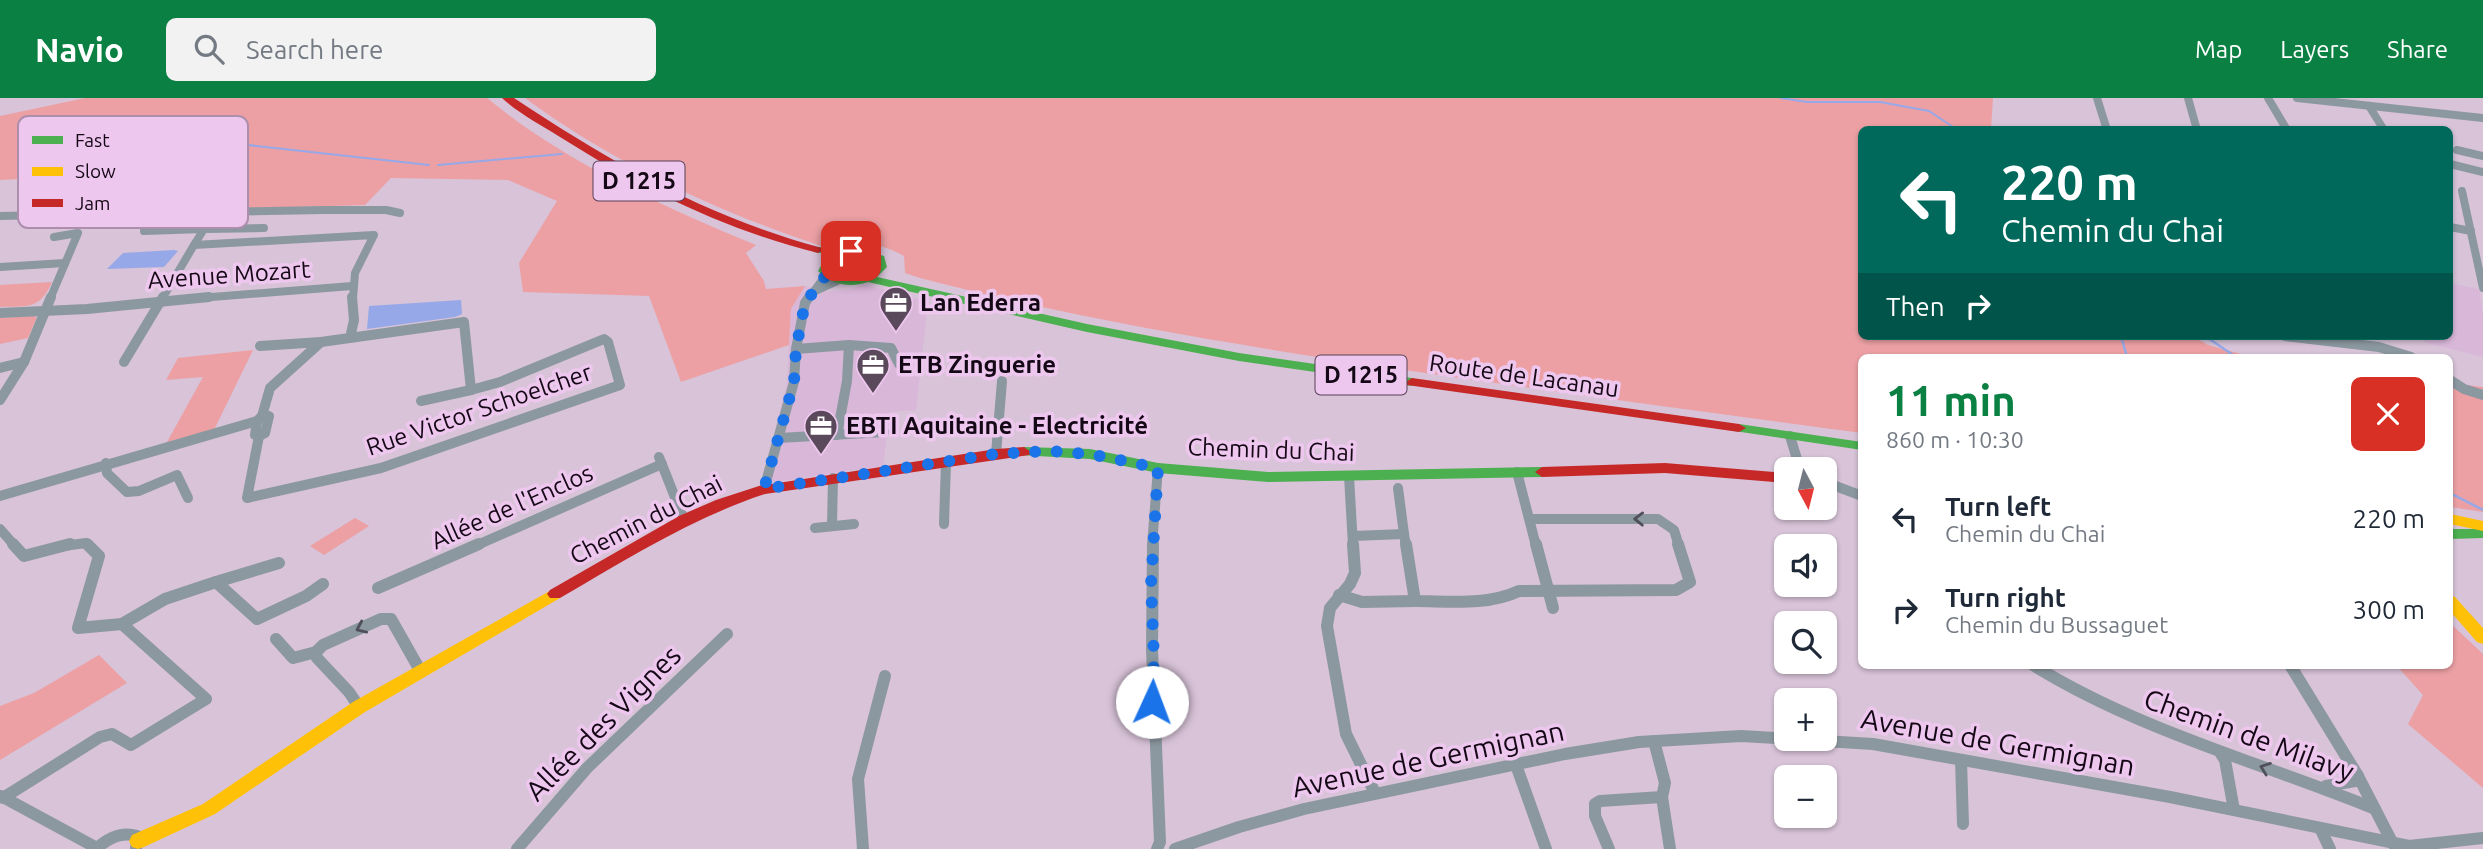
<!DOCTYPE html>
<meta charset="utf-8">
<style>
:root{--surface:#fff;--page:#f2f2f3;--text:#1f2937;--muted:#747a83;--accent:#0b8043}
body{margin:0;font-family:Ubuntu,sans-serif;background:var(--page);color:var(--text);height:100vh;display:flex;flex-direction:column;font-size:26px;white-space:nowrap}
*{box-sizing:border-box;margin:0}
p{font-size:23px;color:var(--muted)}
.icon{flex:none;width:38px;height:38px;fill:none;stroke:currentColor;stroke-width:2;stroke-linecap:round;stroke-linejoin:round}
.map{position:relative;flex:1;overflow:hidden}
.side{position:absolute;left:1858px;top:256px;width:595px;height:315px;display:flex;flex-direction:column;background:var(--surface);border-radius:10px;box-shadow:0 2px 5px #0004}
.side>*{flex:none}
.banner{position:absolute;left:1858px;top:28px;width:595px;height:214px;border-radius:10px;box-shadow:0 2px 5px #0004;background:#00695c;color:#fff;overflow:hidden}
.needle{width:46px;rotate:173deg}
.buttons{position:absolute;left:1774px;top:359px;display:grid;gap:14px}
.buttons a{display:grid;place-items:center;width:63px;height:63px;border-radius:10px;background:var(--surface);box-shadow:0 2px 5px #0004;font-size:35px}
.pin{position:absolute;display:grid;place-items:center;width:60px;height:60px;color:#fff;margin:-30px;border-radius:14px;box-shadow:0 4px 10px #0006}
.me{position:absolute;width:77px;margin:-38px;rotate:2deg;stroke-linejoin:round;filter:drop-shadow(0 0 5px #0008)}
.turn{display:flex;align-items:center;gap:24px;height:147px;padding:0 28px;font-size:32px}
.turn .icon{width:91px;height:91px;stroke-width:2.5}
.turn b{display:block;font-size:49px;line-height:60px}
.then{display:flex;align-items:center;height:66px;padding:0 28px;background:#0003;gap:14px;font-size:26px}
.round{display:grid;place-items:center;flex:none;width:74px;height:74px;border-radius:10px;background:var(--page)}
.head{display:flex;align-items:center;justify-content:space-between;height:119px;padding:0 28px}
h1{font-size:42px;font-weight:700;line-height:52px;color:var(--accent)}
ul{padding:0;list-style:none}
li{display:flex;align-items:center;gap:21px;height:91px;padding:0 28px}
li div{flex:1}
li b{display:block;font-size:26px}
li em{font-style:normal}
header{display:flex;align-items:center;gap:42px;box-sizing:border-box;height:98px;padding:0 35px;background:var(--accent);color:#fff}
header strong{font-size:33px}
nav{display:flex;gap:38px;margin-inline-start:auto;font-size:24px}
.search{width:490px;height:63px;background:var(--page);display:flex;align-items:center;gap:18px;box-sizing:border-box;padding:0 24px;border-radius:10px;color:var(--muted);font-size:26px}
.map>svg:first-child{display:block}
</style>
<header>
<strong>Navio</strong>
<div class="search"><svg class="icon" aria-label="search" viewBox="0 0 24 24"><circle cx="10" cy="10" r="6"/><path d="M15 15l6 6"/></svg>Search here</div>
<nav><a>Map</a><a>Layers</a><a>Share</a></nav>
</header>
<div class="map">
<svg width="2483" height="751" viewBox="0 0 2483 751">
<rect width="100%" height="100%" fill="#d8c3d8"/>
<g fill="#d9b7d9">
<polygon points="2450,185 2479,191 2483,216 2483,259 2427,245 2417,238 2450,238"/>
<polygon points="863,186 928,204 916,312 890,314 883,368 762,386 787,284 791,211 805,188 828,194 852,191"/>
</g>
<g fill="#eca0a4">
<path d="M 85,0 L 487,0 C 563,63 665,110 756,147 L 746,155 L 764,183 L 766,191 L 805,188 L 791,211 L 789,247 L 681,284 L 649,198 L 523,194 L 519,165 L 557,103 L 508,82 L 391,80 L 365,107 L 117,114 L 78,78 L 0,82 L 0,18 Z"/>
<path d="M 525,0 L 1993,0 L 1991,31 L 1862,32 L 1862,238 L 2193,238 L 2208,247 L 2252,259 L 1862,259 L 1862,335 C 1698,313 1534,291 1370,267 C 1218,244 1069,219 920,180 L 905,175 L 904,158 C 892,151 878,146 864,146 C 849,146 835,153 821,148 C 716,113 615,66 525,0 Z"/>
<polygon points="858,157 874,162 874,169 852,180 834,176 834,166 842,160"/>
<path d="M 52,184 C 40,212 27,208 0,209 L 0,187 Z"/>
<polygon points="33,218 37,219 28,240 0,246 0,220"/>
<polygon points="253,252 214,332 167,344 203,279 166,282 178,260"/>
<polygon points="2450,285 2483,289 2483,414 2450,409"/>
<polygon points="355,420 369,428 324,457 310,448"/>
<polygon points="2450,525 2483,556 2483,690 2408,626 2423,597 2396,567 2450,567"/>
<polygon points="99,557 127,585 0,662 0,608 34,595"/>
</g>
<g fill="#96a8e8">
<polygon points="174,152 178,153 164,169 107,171 123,155"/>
<polygon points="461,202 462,216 455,219 367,231 369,208"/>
</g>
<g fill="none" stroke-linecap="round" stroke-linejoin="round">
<g stroke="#96a8e8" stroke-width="2">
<polyline points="1781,0 1807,4 1880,4 1929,13 1953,29 1977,32"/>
<polyline points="221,44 429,67"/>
<polyline points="438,67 562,56"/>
</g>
<g stroke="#96a8e8" stroke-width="2.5">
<polyline points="2121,238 2127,259"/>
<polyline points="2205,238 2236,259"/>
<polyline points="2450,395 2483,412"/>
</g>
<g stroke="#8c98a0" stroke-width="8">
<polyline points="2097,0 2107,32"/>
<polyline points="2188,0 2197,32"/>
<polyline points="2268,0 2287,32"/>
<polyline points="2297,0 2483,20"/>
<polyline points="2369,8 2384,32"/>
<polyline points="2457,52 2483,58"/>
<polyline points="2450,66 2483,74"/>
<polyline points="2462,93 2483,190"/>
<polyline points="0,118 325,112 386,112 400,115"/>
<polyline points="2450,129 2471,133"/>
<polyline points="204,131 264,130"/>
<polyline points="144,133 204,131 194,147"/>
<polyline points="0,169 65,165"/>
<polyline points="813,194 837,183"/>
<polyline points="50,201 78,135 54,139"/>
<polyline points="162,201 194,147 374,137 355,175 353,201"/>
<polyline points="186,201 352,188"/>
<polyline points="808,201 826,177"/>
</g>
<g stroke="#8c98a0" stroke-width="10">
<polyline points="0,215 87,211 209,199"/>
<polygon points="464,224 471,292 500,284 604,241 608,244 620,287 381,370 247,400 259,338 255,337 257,323 262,318 270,290 321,244"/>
<polyline points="2285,238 2379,249 2411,259"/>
<polyline points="350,240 354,222 352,199"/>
<polyline points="260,248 321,244"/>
<polyline points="796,251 849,247 891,250 899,266"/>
<polyline points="124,264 163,199"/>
<polyline points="0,270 24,264"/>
<polyline points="2450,282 2464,291 2483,297"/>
<polyline points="0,302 24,264 51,199"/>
<polyline points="421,303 471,292"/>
<polyline points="837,337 847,283 849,247"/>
<polyline points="259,338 265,335 269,318 262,318"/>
<polyline points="1790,338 1800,371"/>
<polyline points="779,340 884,334"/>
<polyline points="996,356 1002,283"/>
<polyline points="659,359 684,422"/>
<polyline points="106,365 107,375 127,394 139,393 177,377 188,400"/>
<polyline points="1517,374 1536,448"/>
<polyline points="1349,378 1353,448"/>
<polyline points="1825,384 1862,398"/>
<polyline points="764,391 794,284 796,251 805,205 809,199"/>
<polyline points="0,398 257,323"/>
<polyline points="1532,421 1658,421 1674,432 1679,448"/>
<polyline points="944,426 946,364"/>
<polyline points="832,428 833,380"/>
<polyline points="815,430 854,426"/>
<polyline points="0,431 15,448"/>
<polyline points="1404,436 1406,448"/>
<polyline points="1353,438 1404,436 1398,390"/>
<polyline points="63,448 86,445 89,448"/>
<polyline points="475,448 662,366"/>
<polyline points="1152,448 1158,370"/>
</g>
<g stroke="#8c98a0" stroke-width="12">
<polyline points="13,446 24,458 70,446"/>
<polyline points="87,446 99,458 78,530 122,526"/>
<polyline points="1153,446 1152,551 1160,744 1157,751"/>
<polyline points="1353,446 1355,475 1350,486 1330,510 1327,528 1346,636 1375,695"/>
<path d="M 1406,446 L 1415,503 C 1449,503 1487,508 1519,493 L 1676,492 L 1690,484 L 1678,446"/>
<polyline points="1536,446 1553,510"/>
<polyline points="216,484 279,465"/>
<polyline points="378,490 479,446"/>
<polyline points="1339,497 1362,504 1415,503"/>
<polyline points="122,526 165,501 216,484 257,521 306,498 323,486"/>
<polyline points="276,541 293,560 316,554"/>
<path d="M 2033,567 C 2140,633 2260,664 2375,711"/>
<polyline points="2290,567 2358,678 2393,746"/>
<polyline points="359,609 349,594 317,560 316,554 323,547 381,521 391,521 421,574"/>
<polyline points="1654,643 1665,685 1662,699 1670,751"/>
<polyline points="2221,656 2225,662 2234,712"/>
<polyline points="1961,662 1963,726"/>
<polyline points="1516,667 1546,751"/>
<polyline points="2326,688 2355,683 2358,678"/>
<polyline points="1,698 97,750"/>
<polyline points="3,700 100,639 112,636 131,647 206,601 122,526"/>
<polyline points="2321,732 2330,751"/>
<path d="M 96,751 C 108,740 121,733 137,738 L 136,751"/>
<polyline points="517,751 587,670 727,536"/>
<polyline points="863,751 858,681 885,578"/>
<polyline points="1175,751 1239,729 1304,711 1565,656 1639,644 1741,638 1873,646 2170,699 2409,748 2483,740"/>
<polyline points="1609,751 1595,718 1595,706 1600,703 1662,699"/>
</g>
<g fill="#4caf50" fill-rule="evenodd">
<path d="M 818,149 L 864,152 L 884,158 L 887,169 L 877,179 L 1087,226 L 1239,255 L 1412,280 L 1418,284 L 1412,288 L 1239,263 L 1087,234 L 868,184 C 850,190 832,187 818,173 L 825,161 L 831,157 L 814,154 L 812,152 ZM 845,158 L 874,162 L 875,168 C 860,181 847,183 830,172 L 834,165 Z"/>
<polygon points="1739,326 1862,344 1862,352 1734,333 1732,330"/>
<polygon points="1024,349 1090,351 1158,365 1268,374 1542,369 1549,374 1542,379 1268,384 1158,375 1090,361 1019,357 1017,354"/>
<polygon points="2450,431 2479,431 2483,432 2483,440 2450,441"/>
</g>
<g fill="#ffc107" fill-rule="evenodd">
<polygon points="2450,416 2483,423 2483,433 2450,426"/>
<polygon points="555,490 560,492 563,496 560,500 365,614 215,716 144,749 138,751 132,749 129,743 132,737 203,706 353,604"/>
<polygon points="2450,497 2455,499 2483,530 2483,546 2477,544 2450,513"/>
</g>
<g fill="#c62828" fill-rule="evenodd">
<path d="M 502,0 L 514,0 C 612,65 707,119 822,150 L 824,152 L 818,155 C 725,132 641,90 560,39 C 541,27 518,15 502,0 Z"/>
<polygon points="1412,280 1739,326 1746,330 1739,334 1407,287 1406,284"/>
<path d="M 1024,349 L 1031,354 L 1029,357 L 765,396 C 692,420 627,461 560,500 L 550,500 L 547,496 L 550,492 L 679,418 L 716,402 L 759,388 L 996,351 Z"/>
<polygon points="1665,365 1787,375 1787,385 1665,375 1542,379 1535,374 1542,369"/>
</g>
</g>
<defs><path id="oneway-chevron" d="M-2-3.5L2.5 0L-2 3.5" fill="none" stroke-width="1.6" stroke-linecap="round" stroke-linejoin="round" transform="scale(1.75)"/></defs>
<g stroke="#50505b">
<use href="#oneway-chevron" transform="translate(1639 421) rotate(-179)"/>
<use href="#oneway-chevron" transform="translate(361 530) rotate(156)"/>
<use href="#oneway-chevron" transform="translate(2265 670) rotate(-160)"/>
</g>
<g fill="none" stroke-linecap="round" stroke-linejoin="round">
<polyline stroke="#1a73e8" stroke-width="12" stroke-dasharray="0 21.6" points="851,153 834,159 825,167 826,177 805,205 796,251 794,284 764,391 996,356 1049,353 1090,356 1158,370 1151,486 1154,561 1152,604"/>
</g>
<defs>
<symbol id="office-pin" viewBox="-11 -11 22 30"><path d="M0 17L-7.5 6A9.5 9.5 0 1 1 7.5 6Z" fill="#59495a" stroke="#eec7ee"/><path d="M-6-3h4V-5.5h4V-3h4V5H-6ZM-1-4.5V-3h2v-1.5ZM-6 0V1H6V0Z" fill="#fff"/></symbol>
</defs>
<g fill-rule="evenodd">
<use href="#office-pin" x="877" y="186" width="38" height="52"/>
<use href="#office-pin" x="854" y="248" width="38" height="52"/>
<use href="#office-pin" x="802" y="309" width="38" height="52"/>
</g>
<g text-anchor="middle" stroke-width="7" stroke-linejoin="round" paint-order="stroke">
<g fill="#eec7ee" stroke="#564157" stroke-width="2">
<rect x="593.5" y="63.5" width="91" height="39" rx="5"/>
<rect x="1315.5" y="257.5" width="91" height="39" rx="5"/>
</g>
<g font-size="23" font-weight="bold" fill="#150816">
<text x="639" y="91">D 1215</text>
<text x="1361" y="285">D 1215</text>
</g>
<g font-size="24" fill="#150816" stroke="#eec7ee">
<text transform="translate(229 177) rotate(-4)" y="8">Avenue Mozart</text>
<text transform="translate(1524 278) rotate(8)" y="8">Route de Lacanau</text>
<text transform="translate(479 312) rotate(-19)" y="8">Rue Victor Schoelcher</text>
<text transform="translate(1271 352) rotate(2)" y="8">Chemin du Chai</text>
<text transform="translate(512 409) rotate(-24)" y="8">Allée de l'Enclos</text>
<text transform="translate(646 422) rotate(-27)" y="8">Chemin du Chai</text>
</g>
<g font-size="24" font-weight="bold" fill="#150816" stroke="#eec7ee" text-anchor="start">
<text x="920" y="213">Lan Ederra</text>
<text x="898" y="275">ETB Zinguerie</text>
<text x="846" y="336">EBTI Aquitaine - Electricité</text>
</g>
<g font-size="28" fill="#150816" stroke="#eec7ee">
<text transform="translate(603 625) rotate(-45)" y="10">Allée des Vignes</text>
<text transform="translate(2249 637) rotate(20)" y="10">Chemin de Milavy</text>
<text transform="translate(1998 644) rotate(10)" y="10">Avenue de Germignan</text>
<text transform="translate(1428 661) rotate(-12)" y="10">Avenue de Germignan</text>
</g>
</g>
<rect x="18" y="18" width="230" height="112" rx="10" fill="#eec7ee" stroke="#ad8ead" stroke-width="2"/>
<rect x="32" y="38" width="31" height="8" fill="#4caf50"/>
<rect x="32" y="69" width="31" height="9" fill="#ffc107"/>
<rect x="32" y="101" width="31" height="8" fill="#c62828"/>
<g font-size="19" fill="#150816">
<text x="75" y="49">Fast</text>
<text x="75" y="80">Slow</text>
<text x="75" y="112">Jam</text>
</g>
</svg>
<div class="buttons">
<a><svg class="needle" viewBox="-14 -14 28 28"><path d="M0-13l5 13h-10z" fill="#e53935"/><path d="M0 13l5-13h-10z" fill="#747a83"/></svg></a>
<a><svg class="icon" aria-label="sound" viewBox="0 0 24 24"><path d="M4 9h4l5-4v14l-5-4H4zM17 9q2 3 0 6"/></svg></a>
<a><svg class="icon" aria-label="search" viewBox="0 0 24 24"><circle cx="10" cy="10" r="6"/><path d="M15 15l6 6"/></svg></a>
<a>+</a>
<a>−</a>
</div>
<div class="pin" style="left:851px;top:153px;background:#d93025"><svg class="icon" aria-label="arrive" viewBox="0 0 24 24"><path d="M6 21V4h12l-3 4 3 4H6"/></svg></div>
<svg class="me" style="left:1152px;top:604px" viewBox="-20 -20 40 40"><circle r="19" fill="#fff"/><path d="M0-13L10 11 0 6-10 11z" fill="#1a73e8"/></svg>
<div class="banner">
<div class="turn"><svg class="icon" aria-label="left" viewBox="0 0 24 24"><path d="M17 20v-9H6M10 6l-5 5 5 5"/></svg><div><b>220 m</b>Chemin du Chai</div></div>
<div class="then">Then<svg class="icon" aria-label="right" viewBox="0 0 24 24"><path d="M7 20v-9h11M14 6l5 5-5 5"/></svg></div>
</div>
<section class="side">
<div class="head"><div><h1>11 min</h1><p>860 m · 10:30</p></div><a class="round" style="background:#d93025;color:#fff"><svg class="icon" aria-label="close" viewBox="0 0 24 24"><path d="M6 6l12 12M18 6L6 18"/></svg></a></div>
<ul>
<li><svg class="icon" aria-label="left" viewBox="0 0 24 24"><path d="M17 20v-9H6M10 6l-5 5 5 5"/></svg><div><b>Turn left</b><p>Chemin du Chai</p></div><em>220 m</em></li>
<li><svg class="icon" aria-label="right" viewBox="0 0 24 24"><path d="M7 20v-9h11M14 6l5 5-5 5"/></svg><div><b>Turn right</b><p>Chemin du Bussaguet</p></div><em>300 m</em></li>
</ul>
</section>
</div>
